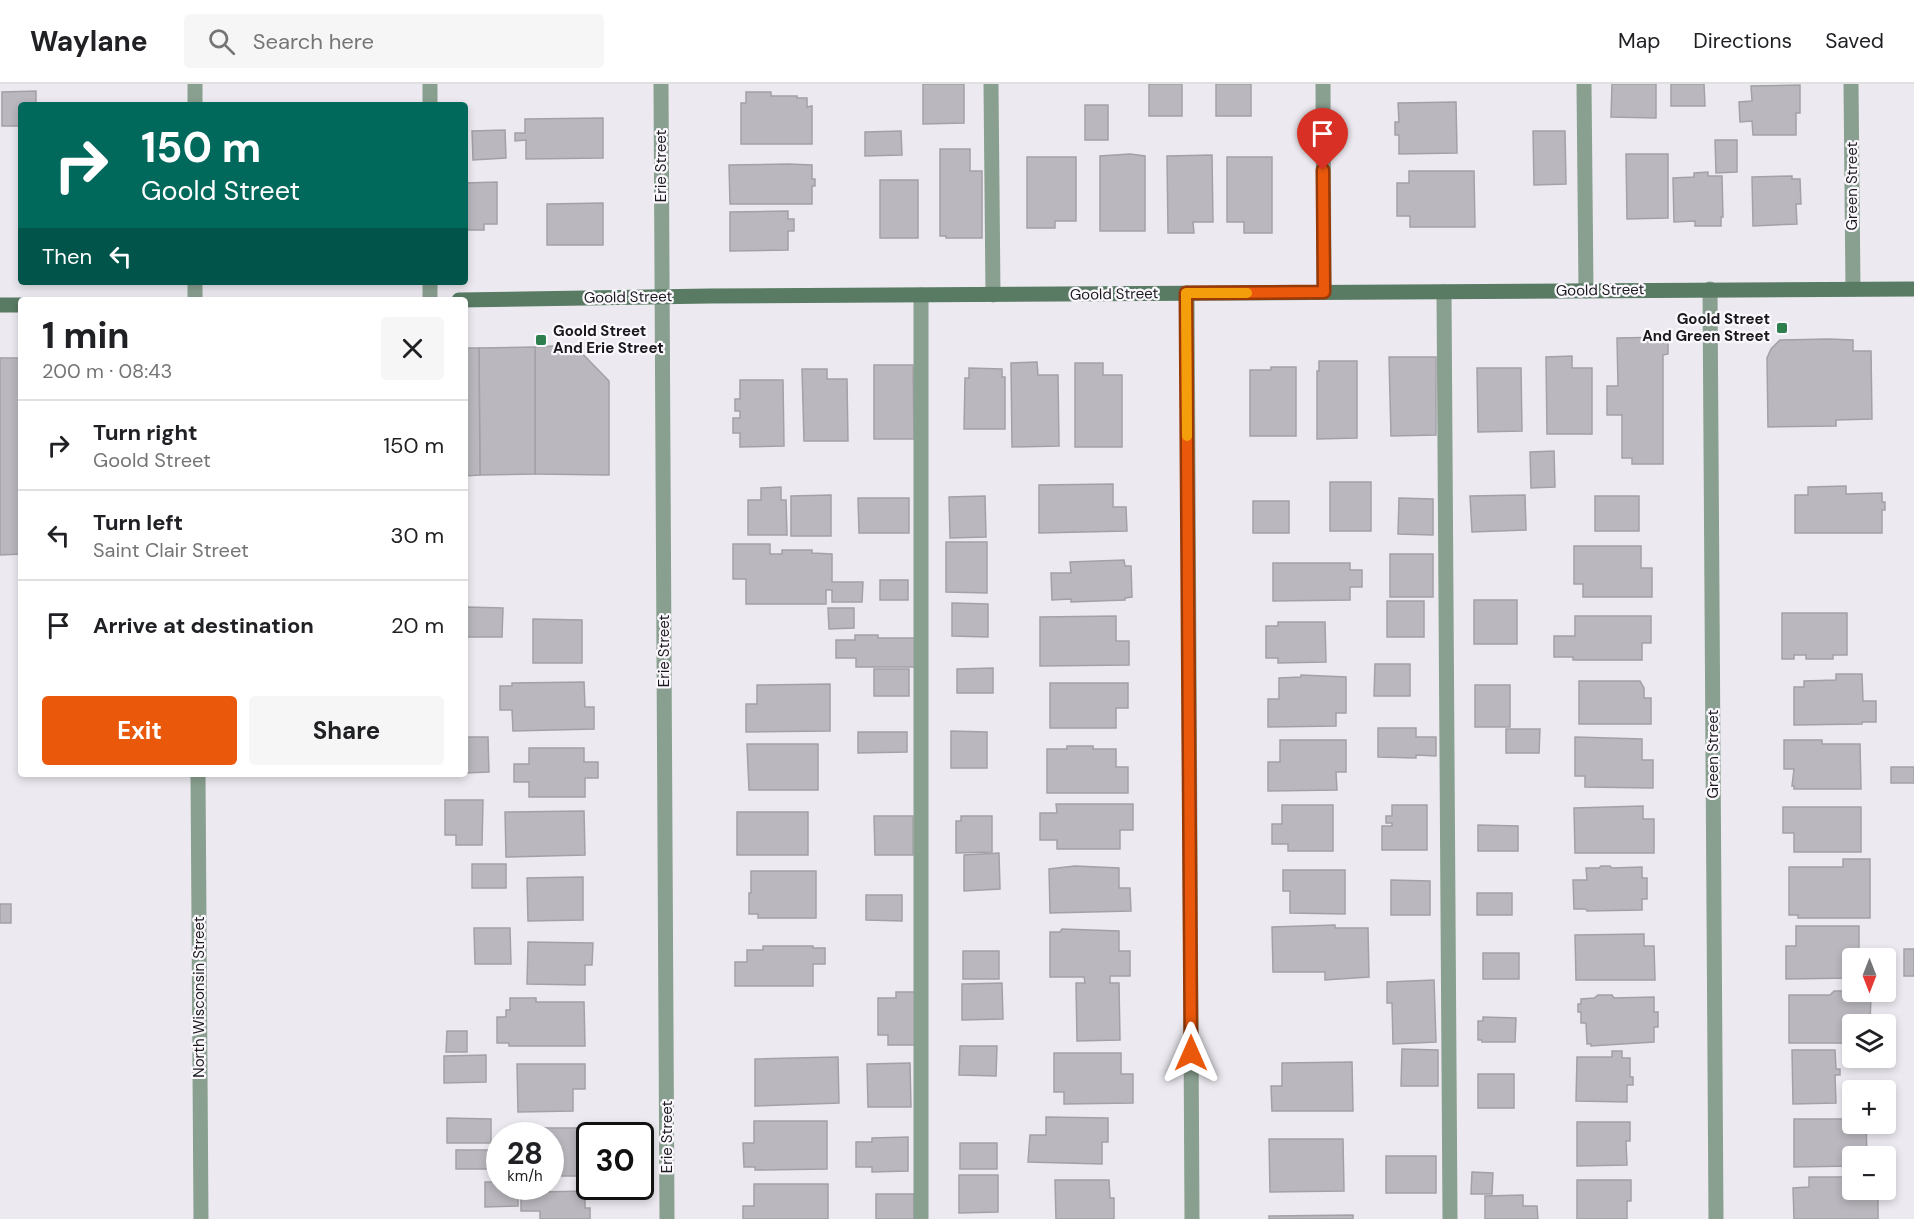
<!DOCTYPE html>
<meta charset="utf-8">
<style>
:root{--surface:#fff;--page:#f6f6f6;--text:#202124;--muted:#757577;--line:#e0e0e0;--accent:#ea580c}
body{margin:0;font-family:"DM Sans",sans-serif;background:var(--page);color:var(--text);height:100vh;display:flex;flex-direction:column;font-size:22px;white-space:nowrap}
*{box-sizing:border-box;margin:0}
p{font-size:20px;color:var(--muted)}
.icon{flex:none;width:33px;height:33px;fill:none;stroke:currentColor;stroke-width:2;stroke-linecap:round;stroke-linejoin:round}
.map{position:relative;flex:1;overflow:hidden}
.drawer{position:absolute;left:18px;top:213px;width:450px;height:480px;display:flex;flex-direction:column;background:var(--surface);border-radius:6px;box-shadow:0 3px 9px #0003}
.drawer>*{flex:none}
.hud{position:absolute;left:18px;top:18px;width:450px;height:183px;border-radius:6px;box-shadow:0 3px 9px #0003;background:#00695c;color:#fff;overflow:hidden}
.needle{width:39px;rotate:180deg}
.controls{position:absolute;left:1842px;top:864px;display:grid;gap:12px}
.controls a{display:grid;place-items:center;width:54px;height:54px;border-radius:6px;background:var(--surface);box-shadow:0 3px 9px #0003;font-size:30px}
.speed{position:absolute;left:486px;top:1038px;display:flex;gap:12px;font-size:30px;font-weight:700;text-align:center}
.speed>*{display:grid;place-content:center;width:78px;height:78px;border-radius:50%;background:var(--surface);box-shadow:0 3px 9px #0003;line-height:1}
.speed small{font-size:15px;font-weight:400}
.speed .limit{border:3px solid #111;border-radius:9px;background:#fff;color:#111}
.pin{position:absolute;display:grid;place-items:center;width:51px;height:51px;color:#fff;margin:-62px -26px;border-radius:50% 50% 50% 0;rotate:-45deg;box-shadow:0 0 6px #0007}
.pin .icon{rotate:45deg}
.me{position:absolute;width:66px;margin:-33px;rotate:0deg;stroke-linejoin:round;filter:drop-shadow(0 0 4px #0008)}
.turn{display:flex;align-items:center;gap:21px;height:126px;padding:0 24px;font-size:27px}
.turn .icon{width:78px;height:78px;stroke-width:2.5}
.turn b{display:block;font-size:42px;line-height:51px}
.then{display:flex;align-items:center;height:57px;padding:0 24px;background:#0003;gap:12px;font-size:22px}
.round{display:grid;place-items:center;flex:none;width:63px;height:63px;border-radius:6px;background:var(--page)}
.overview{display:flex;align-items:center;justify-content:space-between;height:102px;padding:0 24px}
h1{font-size:36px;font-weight:700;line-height:45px}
.action{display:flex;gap:12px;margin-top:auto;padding:12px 24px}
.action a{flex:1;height:69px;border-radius:6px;background:var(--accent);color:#fff;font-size:24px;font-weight:700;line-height:69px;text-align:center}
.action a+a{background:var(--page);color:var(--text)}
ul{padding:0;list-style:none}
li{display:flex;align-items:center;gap:18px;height:90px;padding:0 24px;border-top:2px solid var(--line)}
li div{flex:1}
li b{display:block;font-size:22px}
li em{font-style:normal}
header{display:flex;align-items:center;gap:36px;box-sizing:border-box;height:84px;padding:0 30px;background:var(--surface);border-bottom:2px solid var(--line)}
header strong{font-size:28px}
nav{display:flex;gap:33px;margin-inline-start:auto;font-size:21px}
.search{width:420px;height:54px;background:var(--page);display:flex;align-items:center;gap:15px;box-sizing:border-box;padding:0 21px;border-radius:6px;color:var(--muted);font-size:22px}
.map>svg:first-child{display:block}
</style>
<header>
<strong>Waylane</strong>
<div class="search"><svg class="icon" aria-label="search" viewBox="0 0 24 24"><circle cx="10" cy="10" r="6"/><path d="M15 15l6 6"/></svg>Search here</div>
<nav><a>Map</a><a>Directions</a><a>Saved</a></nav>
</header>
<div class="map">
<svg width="1914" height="1135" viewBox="0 0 1914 1135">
<rect width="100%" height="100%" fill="#eceaf0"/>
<g fill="#bab8be" stroke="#a3a1a6" stroke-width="1.5">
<polygon points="923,0 964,0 964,39 923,40"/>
<rect x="1149" y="0" width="33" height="32"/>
<rect x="1216" y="0" width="35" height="32"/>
<polygon points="1612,0 1656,0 1656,34 1611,33"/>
<polygon points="1671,0 1704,0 1705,22 1671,22"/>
<polygon points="1800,1 1800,29 1796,29 1796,51 1753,51 1752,37 1740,38 1739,18 1752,17 1751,2"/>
<polygon points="36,7 36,21 21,21 21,42 2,42 2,8"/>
<polygon points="746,8 771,8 771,12 797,12 797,14 807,14 807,23 812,22 812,60 741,60 741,19 746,19"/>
<polygon points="1456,18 1457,69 1399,70 1399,51 1395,51 1395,38 1399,38 1398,19"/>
<rect x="1085" y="21" width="23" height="35"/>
<polygon points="603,34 603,74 526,75 526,56 515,57 515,49 525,49 525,35"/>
<polygon points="505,46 506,74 473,76 472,47"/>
<polygon points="901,47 902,71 865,72 865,48"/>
<polygon points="1533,47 1565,47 1566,100 1534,101"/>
<polygon points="1715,56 1737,56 1737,88 1716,89"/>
<polygon points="940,65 970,65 970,87 982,87 982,154 946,154 946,152 940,152"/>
<polygon points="1130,70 1145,72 1145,147 1100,147 1100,72"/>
<polygon points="1626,70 1668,70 1668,134 1627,135"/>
<polygon points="1212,71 1213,138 1193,138 1194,149 1168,149 1167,72"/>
<polygon points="1027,73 1076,73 1076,137 1055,137 1055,144 1027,144"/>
<polygon points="1227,73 1272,73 1272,149 1244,149 1244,138 1227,138"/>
<polygon points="788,80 812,81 812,95 815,95 815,102 812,102 812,120 730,120 729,81"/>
<polygon points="1409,87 1474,87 1475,143 1410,143 1410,132 1397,132 1397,99 1409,99"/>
<polygon points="1708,88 1708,92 1722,92 1723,133 1721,133 1721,142 1695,142 1695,137 1674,138 1673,94 1694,93 1694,89"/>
<polygon points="1792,92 1792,95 1800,95 1801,120 1796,120 1797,140 1753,142 1752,93"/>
<rect x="880" y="96" width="38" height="58"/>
<polygon points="497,98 497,140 484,140 484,146 466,146 465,99"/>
<polygon points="603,119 603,161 547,161 547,120"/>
<polygon points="788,127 788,135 794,135 794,147 788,147 788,166 730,167 730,128"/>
<polygon points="1668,253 1668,270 1663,271 1663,380 1632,380 1632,374 1622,374 1622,331 1607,331 1607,302 1618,302 1617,254"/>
<polygon points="1829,255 1853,256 1853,267 1871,267 1872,335 1836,336 1836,342 1768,343 1767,274 1771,265 1780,256"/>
<polygon points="574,261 609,297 609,391 535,390 535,263"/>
<polygon points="535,263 535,390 480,391 479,264"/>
<polygon points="465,264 479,264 480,391 465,392"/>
<polygon points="1572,272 1572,284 1592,284 1592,350 1547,350 1546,273"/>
<polygon points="1389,273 1436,273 1436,351 1391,352"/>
<polygon points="0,274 21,274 21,470 0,471"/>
<polygon points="1319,277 1357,277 1357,354 1317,355 1317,287 1319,287"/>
<polygon points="1037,278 1038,291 1058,291 1059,362 1012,363 1011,279"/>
<polygon points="1075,279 1103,279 1103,291 1122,291 1122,363 1075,363"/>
<polygon points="874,281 913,281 914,355 874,355"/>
<polygon points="1271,283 1296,283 1296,352 1250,352 1250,286 1271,286"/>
<polygon points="969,284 1002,285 1002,293 1005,293 1005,345 964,345 965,294 969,294"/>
<polygon points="1477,284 1521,284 1522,347 1478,348"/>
<polygon points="802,285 827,285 827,295 847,295 848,357 804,357"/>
<polygon points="740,296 783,296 784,362 740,363 740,349 733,349 733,334 740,334 740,327 735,327 735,315 740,315"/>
<polygon points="1554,367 1555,403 1531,404 1530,368"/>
<rect x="1330" y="398" width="41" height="49"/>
<polygon points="1113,400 1113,423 1126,423 1127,447 1039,449 1039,401"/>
<polygon points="1846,402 1846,410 1882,409 1882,418 1885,418 1885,426 1882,426 1882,449 1795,449 1795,411 1808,411 1808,403"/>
<polygon points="781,403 781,416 786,416 787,451 748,451 748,416 761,416 761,404"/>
<polygon points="831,411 831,452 791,452 791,412"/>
<polygon points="1525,411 1526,446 1472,448 1470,412"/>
<polygon points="985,412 986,453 950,454 949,413"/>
<rect x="1595" y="412" width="44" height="35"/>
<polygon points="858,414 909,414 909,449 859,449"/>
<polygon points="1399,414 1433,415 1433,451 1398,450"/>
<rect x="1253" y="417" width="36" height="32"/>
<polygon points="946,458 987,458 987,509 946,508"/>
<polygon points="733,460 770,460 770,470 782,470 782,466 812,466 812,469 832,470 832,498 863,498 862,518 832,518 832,506 826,506 826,520 746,520 746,495 733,495"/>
<polygon points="1574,462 1641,462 1641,484 1652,484 1652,513 1583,513 1583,500 1574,500"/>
<rect x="1390" y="470" width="43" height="43"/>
<polygon points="1124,476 1125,482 1131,482 1132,513 1125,514 1125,516 1071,518 1071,515 1052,516 1051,489 1071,489 1070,478"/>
<polygon points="1273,479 1350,479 1350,486 1362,486 1362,503 1350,503 1350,516 1273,517"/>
<rect x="880" y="496" width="28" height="20"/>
<rect x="1474" y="516" width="43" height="44"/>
<rect x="1387" y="517" width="37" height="36"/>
<polygon points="952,519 988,520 988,553 952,552"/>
<polygon points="467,523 503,524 502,553 467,553"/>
<polygon points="828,524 854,524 854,544 829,545"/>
<polygon points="1782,529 1847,529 1847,571 1833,571 1833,575 1806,575 1806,571 1794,571 1794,575 1782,575"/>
<polygon points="1116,532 1116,557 1129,557 1129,581 1040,582 1040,533"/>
<polygon points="1575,532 1651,532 1651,559 1642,559 1642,576 1573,576 1573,573 1554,573 1554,552 1575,552"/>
<polygon points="533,535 582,536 582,579 533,579"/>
<polygon points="1278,538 1325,538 1326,578 1278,579 1278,574 1266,574 1266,542 1278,542"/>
<polygon points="855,551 878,551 878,554 919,554 919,583 856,583 856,574 836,574 836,556 855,556"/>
<polygon points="1375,580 1410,580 1410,612 1374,612"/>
<polygon points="993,584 993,609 957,609 957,585"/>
<rect x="874" y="585" width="35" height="27"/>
<polygon points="1836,590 1862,590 1863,617 1876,617 1876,638 1862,638 1862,640 1794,641 1794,603 1804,603 1804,597 1836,596"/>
<polygon points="1301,591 1346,593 1346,629 1336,629 1336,642 1268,643 1268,615 1279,615 1279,594 1301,593"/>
<polygon points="1579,597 1640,597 1644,604 1644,614 1651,614 1651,640 1579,640"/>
<polygon points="584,598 585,623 594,623 594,645 513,647 512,626 500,626 500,602 512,602 512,599"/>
<polygon points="1050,599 1128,599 1128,624 1116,624 1116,644 1050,644"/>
<polygon points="830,600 830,647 746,648 746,620 757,620 757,601"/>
<rect x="1475" y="601" width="35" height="42"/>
<polygon points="1378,644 1416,644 1416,653 1436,653 1436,672 1416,671 1416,674 1378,673"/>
<polygon points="1506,645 1540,645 1539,669 1506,669"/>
<polygon points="951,647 987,648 987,684 951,684"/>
<polygon points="858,648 907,648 907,668 858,669"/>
<polygon points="465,653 488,653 489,688 465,689"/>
<polygon points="1575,653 1642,655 1642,676 1653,676 1653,704 1585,703 1585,692 1575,692"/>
<polygon points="1280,656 1346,656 1346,688 1336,688 1337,706 1268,707 1268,678 1280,678"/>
<polygon points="1784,656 1822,656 1822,660 1860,660 1861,705 1794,705 1794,702 1792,702 1794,685 1784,685"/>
<polygon points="747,660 818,660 818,706 749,706"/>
<polygon points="1067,662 1093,662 1093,665 1116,665 1116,683 1128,683 1128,709 1047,709 1047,665 1067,665"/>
<polygon points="529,664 584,664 584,678 598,678 598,694 585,694 585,713 529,713 529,698 514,698 514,680 529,680"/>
<rect x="1891" y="683" width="23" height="16"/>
<polygon points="445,716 483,716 482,761 456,761 456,751 445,751"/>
<polygon points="1056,720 1133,720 1133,746 1120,746 1120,765 1057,765 1057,756 1040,756 1040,729 1057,729"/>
<polygon points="1282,721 1333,721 1333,767 1288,767 1288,760 1272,760 1272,740 1282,740"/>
<polygon points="1392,721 1427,721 1427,766 1382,766 1382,742 1392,742 1392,739 1386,739 1386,732 1392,732"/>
<polygon points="1643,722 1643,735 1654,735 1654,769 1575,769 1574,724"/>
<polygon points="1783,723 1861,723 1861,768 1794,768 1794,749 1783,749"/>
<polygon points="584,727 585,771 506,773 505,728"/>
<rect x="737" y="728" width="71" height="43"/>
<polygon points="874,732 913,732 913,771 875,771"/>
<polygon points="961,732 992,732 992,768 956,769 956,737 961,737"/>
<polygon points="1478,741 1518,742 1518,767 1478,767"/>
<polygon points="999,769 1000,805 964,807 964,771"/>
<polygon points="1843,775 1870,775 1870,834 1798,834 1798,831 1789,831 1789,783 1843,783"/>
<rect x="472" y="780" width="34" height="24"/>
<polygon points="1075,782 1119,784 1119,804 1130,804 1131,827 1050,829 1049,785"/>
<polygon points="1601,782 1610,782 1612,784 1642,783 1642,794 1647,794 1647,815 1642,815 1642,826 1587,827 1586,825 1574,825 1573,796 1587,796 1586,784 1599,784"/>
<polygon points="1283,786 1345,786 1345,830 1290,829 1290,807 1283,807"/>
<polygon points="751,787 816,787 816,834 758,834 758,830 749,830 749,809 751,809"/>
<polygon points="583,793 583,836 528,837 527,794"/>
<polygon points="1391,796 1430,797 1430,831 1391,831"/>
<rect x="1477" y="809" width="35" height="22"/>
<polygon points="866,811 902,811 902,837 866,836"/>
<rect x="0" y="820" width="11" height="19"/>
<polygon points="1335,841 1335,844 1368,844 1369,893 1325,896 1325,888 1273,888 1272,843"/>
<polygon points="1796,842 1859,842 1859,865 1875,865 1875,874 1852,874 1852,894 1786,895 1786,862 1796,862"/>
<polygon points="474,844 510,844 511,880 475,880"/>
<polygon points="1062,845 1119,847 1119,867 1130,867 1130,892 1110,892 1110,899 1119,899 1120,956 1077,957 1076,899 1085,899 1084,893 1050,893 1050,848 1060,848"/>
<polygon points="1644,850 1644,862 1654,862 1655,896 1576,896 1575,851"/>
<polygon points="528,858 593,859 592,881 585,881 585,901 527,900"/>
<polygon points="763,862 813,862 813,864 825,864 825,880 813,880 813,902 735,902 735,878 747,878 747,866 763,866"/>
<rect x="1904" y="865" width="10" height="27"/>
<rect x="963" y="867" width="36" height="28"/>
<rect x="1483" y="869" width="36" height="26"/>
<polygon points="1434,896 1436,958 1393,960 1392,919 1387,919 1387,898"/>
<polygon points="1002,899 1003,935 962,936 962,900"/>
<polygon points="1834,907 1844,907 1851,911 1871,911 1870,940 1852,940 1852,959 1789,959 1789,911 1830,911"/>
<polygon points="896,908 920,908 918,961 888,961 888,951 878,951 878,914 896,914"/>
<polygon points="1598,911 1612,911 1614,914 1654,913 1654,928 1658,928 1658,943 1654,943 1654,958 1591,962 1591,960 1587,960 1586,939 1581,939 1581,928 1578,928 1578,920 1581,920 1581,915 1594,914"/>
<polygon points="510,914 536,914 536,918 584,918 585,962 509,962 509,959 497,959 497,933 506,933 506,926 510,926"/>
<polygon points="1483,933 1516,934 1515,958 1482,958 1482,956 1478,956 1478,937 1483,937"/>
<polygon points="447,947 467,947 467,968 446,968"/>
<polygon points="960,962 997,962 996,992 959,991"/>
<polygon points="1402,965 1438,966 1438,1002 1401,1002"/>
<polygon points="1792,966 1835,966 1836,985 1840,985 1840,991 1835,991 1836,1019 1793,1020"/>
<polygon points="1612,967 1622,967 1622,974 1630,974 1630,993 1633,993 1633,1001 1627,1001 1627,1018 1576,1017 1577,973 1612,973"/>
<polygon points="1054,969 1121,969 1121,990 1133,990 1133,1019 1064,1020 1064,1008 1054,1008"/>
<polygon points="486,971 486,998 444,999 444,972"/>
<polygon points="838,973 839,1019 755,1022 755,975"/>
<polygon points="1352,978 1353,1027 1272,1027 1271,1002 1282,1002 1282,979"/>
<polygon points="910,979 911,1023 868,1023 867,980"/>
<polygon points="517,980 585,980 585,1005 573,1005 573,1027 518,1028"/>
<rect x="1478" y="990" width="36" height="34"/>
<polygon points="1046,1033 1108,1034 1108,1058 1102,1058 1102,1080 1028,1078 1030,1051 1046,1051"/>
<polygon points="447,1034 491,1035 491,1059 447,1059"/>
<polygon points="1794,1035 1852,1035 1852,1040 1866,1040 1867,1072 1852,1072 1852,1082 1794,1083"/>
<polygon points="754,1037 827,1037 827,1085 755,1086 755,1083 744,1083 743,1059 754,1059"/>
<polygon points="1577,1038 1630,1038 1630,1057 1626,1057 1627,1081 1577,1082"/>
<polygon points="525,1044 585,1044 586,1085 581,1085 581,1092 550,1092 550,1052 525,1052"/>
<polygon points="908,1053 908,1087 872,1088 872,1083 856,1083 856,1058 872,1058 872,1054"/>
<polygon points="1269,1055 1343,1055 1344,1107 1270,1108"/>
<rect x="960" y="1059" width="37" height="26"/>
<rect x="456" y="1066" width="32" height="19"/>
<rect x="1386" y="1072" width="50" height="37"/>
<polygon points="1472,1088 1493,1089 1492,1110 1471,1110"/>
<polygon points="959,1091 998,1091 998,1128 959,1129"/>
<polygon points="1809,1093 1852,1093 1852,1106 1878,1106 1878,1135 1794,1135 1793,1104 1809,1103"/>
<polygon points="1055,1096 1109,1096 1110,1114 1114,1114 1114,1135 1056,1135"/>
<polygon points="1577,1096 1631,1096 1631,1117 1627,1117 1627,1135 1577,1135"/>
<polygon points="485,1098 500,1098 500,1102 518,1102 518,1122 485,1123"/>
<polygon points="754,1100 828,1100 828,1135 743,1135 743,1122 754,1122"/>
<polygon points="585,1107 585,1124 590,1124 590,1135 540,1135 540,1127 521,1127 521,1111 540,1111 540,1108"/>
<rect x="876" y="1110" width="38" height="25"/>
<polygon points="1523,1111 1523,1122 1537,1122 1538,1135 1485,1135 1485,1112"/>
<polygon points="1353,1131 1353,1135 1269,1135 1269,1132"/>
</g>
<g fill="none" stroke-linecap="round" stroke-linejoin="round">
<g stroke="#899f8f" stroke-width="15">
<polyline points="991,0 993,211"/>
<polyline points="1584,0 1586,207"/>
<polyline points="430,21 430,0"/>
<polyline points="430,198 430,216"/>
<polyline points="1444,208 1450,1135"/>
<polyline points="921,211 921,1135"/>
</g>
<g stroke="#899f8f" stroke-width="15">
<polyline points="195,0 195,21"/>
<polyline points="661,0 667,1135"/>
<polyline points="1323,0 1324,208"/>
<polyline points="1851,0 1853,205"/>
<polyline points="195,198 195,216"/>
<polyline points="1710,205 1716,1135"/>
<polyline points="1187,209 1192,1135"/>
<polyline points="198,690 201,1135"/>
</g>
<g stroke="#597a63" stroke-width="15">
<polyline points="459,216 710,212 1914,205"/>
<polyline points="0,221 21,221"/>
</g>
</g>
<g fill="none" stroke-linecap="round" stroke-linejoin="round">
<defs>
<polyline id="route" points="1191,969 1186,209 1324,208 1323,86"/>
</defs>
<use href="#route" stroke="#983908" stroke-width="15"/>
<use href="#route" stroke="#ea580c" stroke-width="10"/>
<polyline stroke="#f59e0b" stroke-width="10" points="1187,352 1186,209 1247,209"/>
</g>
<g fill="#2f7e4d" stroke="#faf7fd" stroke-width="2">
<rect x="1776" y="238" width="12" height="12" rx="3"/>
<rect x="535" y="250" width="12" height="12" rx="3"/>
</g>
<g text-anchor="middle" stroke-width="4.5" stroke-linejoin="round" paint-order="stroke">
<g font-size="15" fill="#19181a" stroke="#faf7fd">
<text transform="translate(661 82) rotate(-90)" y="5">Erie Street</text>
<text transform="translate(1852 102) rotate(-90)" y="5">Green Street</text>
<text transform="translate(1600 206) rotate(-1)" y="5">Goold Street</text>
<text transform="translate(1114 210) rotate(-1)" y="5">Goold Street</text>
<text transform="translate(628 213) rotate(-1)" y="5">Goold Street</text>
<text transform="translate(664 567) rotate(-90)" y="5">Erie Street</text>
<text transform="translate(1713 670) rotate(-90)" y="5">Green Street</text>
<text transform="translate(199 913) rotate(-90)" y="5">North Wisconsin Street</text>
<text transform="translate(667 1053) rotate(-90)" y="5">Erie Street</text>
</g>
<g font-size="15" font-weight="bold" fill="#19181a" stroke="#faf7fd" text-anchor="end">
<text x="1770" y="240">Goold Street<tspan x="1770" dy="17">And Green Street</tspan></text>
<text x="553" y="252" text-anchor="start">Goold Street<tspan x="553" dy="17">And Erie Street</tspan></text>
</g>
</g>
</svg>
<div class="controls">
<a><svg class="needle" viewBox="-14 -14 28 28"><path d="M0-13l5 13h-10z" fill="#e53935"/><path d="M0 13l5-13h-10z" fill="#757577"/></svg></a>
<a><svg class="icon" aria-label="layers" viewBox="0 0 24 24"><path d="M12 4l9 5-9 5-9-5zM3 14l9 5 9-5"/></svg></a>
<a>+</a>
<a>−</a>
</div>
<div class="speed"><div>28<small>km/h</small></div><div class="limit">30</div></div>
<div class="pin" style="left:1323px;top:86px;background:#d93025"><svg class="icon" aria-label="arrive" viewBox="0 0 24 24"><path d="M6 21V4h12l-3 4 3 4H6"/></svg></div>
<svg class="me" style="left:1191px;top:969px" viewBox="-20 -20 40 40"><path d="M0-17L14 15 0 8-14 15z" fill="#ea580c" stroke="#fff" stroke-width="4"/></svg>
<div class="hud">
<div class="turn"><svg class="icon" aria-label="right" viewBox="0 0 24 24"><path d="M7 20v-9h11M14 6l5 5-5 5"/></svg><div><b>150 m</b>Goold Street</div></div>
<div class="then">Then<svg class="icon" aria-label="left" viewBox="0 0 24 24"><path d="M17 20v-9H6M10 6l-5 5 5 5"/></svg></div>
</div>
<section class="drawer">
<div class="overview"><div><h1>1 min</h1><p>200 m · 08:43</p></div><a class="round"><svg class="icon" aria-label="close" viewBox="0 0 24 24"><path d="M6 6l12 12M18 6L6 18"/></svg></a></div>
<ul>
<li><svg class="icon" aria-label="right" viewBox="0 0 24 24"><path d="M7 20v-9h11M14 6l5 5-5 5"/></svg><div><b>Turn right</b><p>Goold Street</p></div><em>150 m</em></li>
<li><svg class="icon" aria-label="left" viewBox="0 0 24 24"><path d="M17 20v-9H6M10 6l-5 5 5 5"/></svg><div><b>Turn left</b><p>Saint Clair Street</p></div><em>30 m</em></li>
<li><svg class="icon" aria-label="arrive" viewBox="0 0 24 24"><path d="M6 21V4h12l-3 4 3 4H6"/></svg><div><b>Arrive at destination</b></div><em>20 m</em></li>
</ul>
<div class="action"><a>Exit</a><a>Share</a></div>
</section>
</div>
